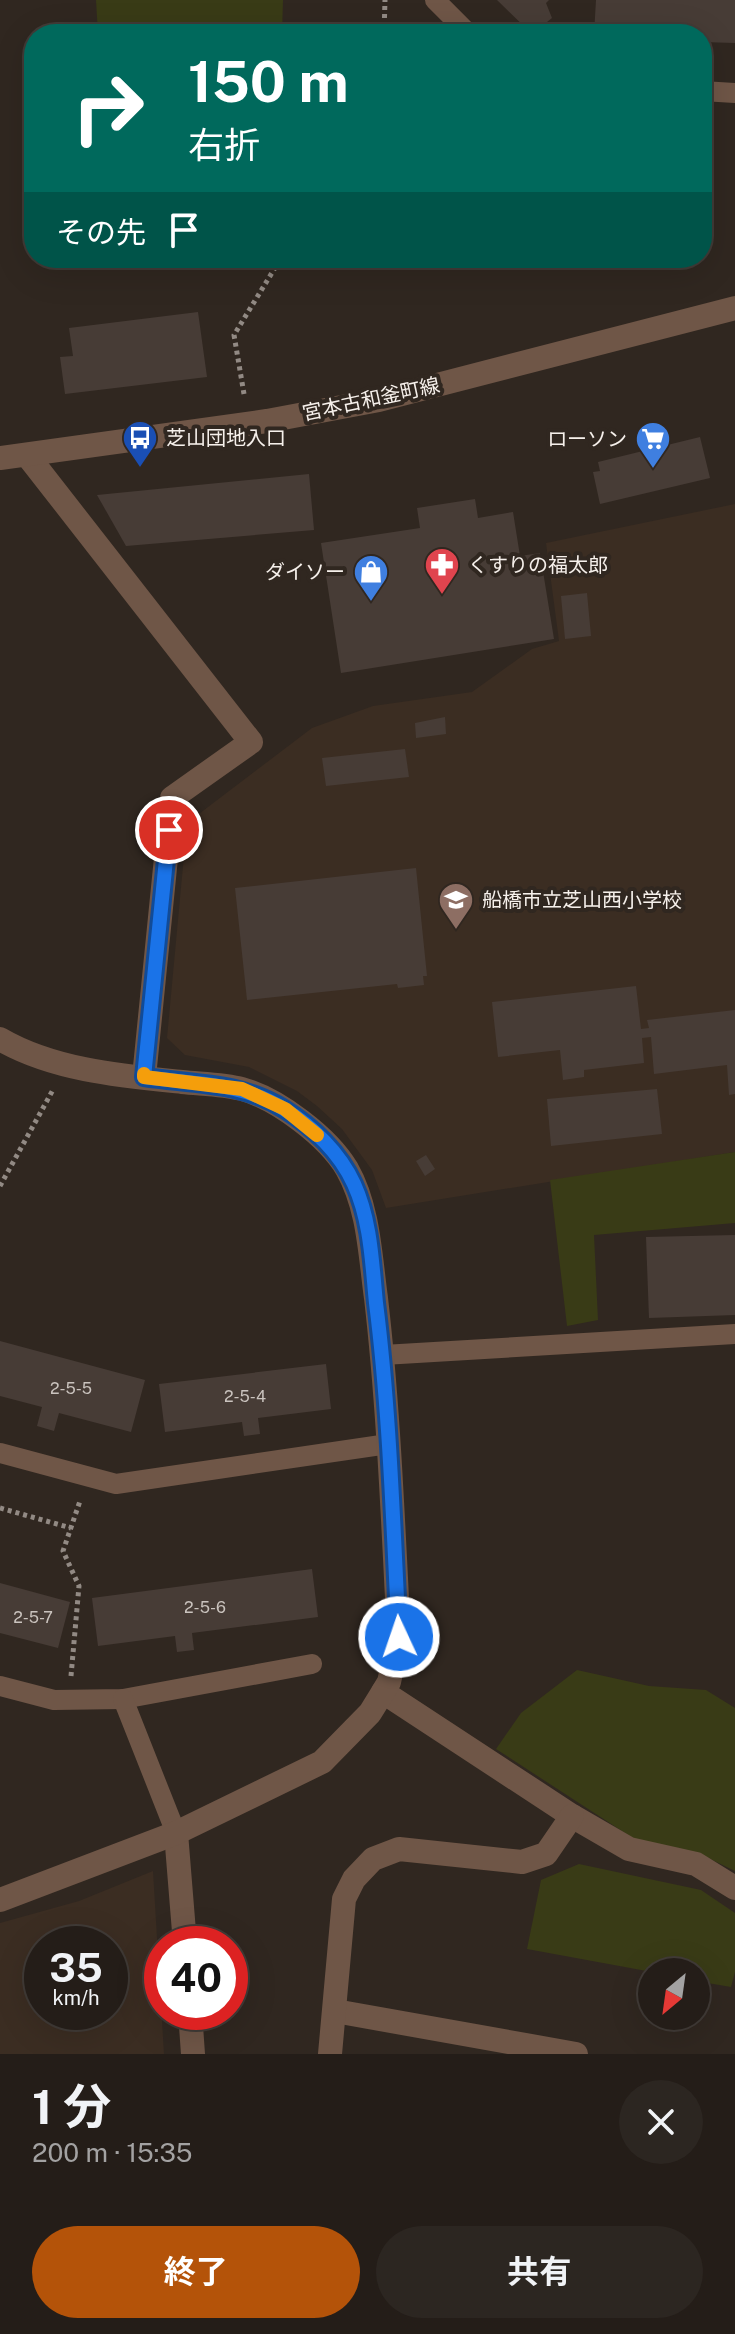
<!DOCTYPE html>
<html lang="ja">
<meta charset="utf-8">
<style>
:root{--surface:#241d18;--page:#2c2621;--text:#f1f3f6;--muted:#a3a2a2;--line:#413b37;--accent:#b45309}
body{margin:0;font-family:"Public Sans","Noto Sans JP",sans-serif;background:var(--page);color:var(--text);height:100vh;display:flex;flex-direction:column;font-size:30px;white-space:nowrap}
*{box-sizing:border-box;margin:0}
p{font-size:26px;color:var(--muted)}
.icon{flex:none;width:44px;height:44px;fill:none;stroke:currentColor;stroke-width:2;stroke-linecap:round;stroke-linejoin:round}
.map{position:relative;height:2054px;overflow:hidden}
.sheet{display:flex;flex-direction:column;background:var(--surface);flex:1}
.sheet>*{flex:none}
.hud{position:absolute;left:24px;top:24px;width:688px;height:244px;border-radius:32px;box-shadow:0 8px 32px #0002,0 0 0 2px var(--line);background:#00695c;color:#fff;overflow:hidden}
.needle{width:52px;rotate:209deg}
.tools{position:absolute;left:638px;top:1958px;display:grid;gap:16px}
.tools a{display:grid;place-items:center;width:72px;height:72px;border-radius:50%;background:var(--surface);box-shadow:0 8px 32px #0002,0 0 0 2px var(--line);font-size:40px}
.speed{position:absolute;left:24px;top:1926px;display:flex;gap:16px;font-size:40px;font-weight:700;text-align:center}
.speed>*{display:grid;place-content:center;width:104px;height:104px;border-radius:50%;background:var(--surface);box-shadow:0 8px 32px #0002,0 0 0 2px var(--line);line-height:1}
.speed small{font-size:20px;font-weight:400}
.speed .limit{border:12px solid #d22;background:#fff;color:#111}
.pin{position:absolute;display:grid;place-items:center;width:68px;height:68px;color:#fff;margin:-34px;border:4px solid #fff;border-radius:50%;box-shadow:0 2px 8px #0007}
.me{position:absolute;width:88px;margin:-44px;rotate:357deg;stroke-linejoin:round;filter:drop-shadow(0 0 6px #0008)}
.turn{display:flex;align-items:center;gap:28px;height:168px;padding:0 32px;font-size:36px}
.turn .icon{width:104px;height:104px;stroke-width:2.5}
.turn b{display:block;font-size:56px;line-height:68px}
.then{display:flex;align-items:center;height:76px;padding:0 32px;background:#0003;gap:16px;font-size:30px}
.round{display:grid;place-items:center;flex:none;width:84px;height:84px;border-radius:42px;background:var(--page)}
.headline{display:flex;align-items:center;justify-content:space-between;height:136px;padding:0 32px}
h1{font-size:48px;font-weight:700;line-height:60px}
.button{display:flex;gap:16px;margin-top:auto;padding:16px 32px}
.button a{flex:1;height:92px;border-radius:48px;background:var(--accent);color:#fff;font-size:32px;font-weight:700;line-height:92px;text-align:center}
.button a+a{background:var(--page);color:var(--text)}
.map>svg:first-child{display:block}
</style>
<div class="map">
<svg width="735" height="2054" viewBox="0 0 735 2054">
<rect width="100%" height="100%" fill="#302720"/>
<g fill="#3b2d22" fill-rule="evenodd">
<polygon points="735,504 735,1152 386,1208 372,1170 342,1129 317,1106 297,1091 249,1067 185,1055 167,1038 187,823 312,728 373,706 472,692 532,649 559,641 546,543"/>
<path d="M 153,1871 L 164,2054 L 0,2054 L 0,1923 L 79,1901 ZM 42,1944 L 110,1944 L 110,2012 L 42,2012 Z"/>
</g>
<g fill="#393b16">
<polygon points="96,0 283,0 282,34 98,34"/>
<polygon points="735,1152 735,1223 594,1235 598,1320 567,1326 550,1180"/>
<polygon points="577,1670 649,1686 706,1690 735,1708 735,1871 702,1855 642,1844 496,1749 521,1713"/>
<polygon points="579,1864 701,1890 735,1913 735,1972 731,1987 696,1981 696,1972 652,1972 527,1949 541,1880"/>
</g>
<g fill="#473c36">
<polygon points="497,0 549,0 546,3 552,18 532,34"/>
<polygon points="596,0 735,0 735,43 702,42 702,34 594,34"/>
<polygon points="198,312 207,377 65,394 60,357 73,356 69,328"/>
<polygon points="700,437 710,478 600,504 593,472 600,471 598,462"/>
<polygon points="309,474 314,530 126,546 97,495"/>
<polygon points="475,499 478,518 513,512 520,556 540,553 554,639 341,673 321,543 420,528 417,508"/>
<polygon points="587,593 591,636 565,639 561,596"/>
<polygon points="445,717 446,734 416,738 415,723"/>
<polygon points="405,749 409,777 326,786 322,758"/>
<polygon points="416,868 427,976 423,976 424,985 398,988 397,984 247,1000 235,888"/>
<polygon points="636,986 641,1029 649,1028 647,1020 735,1010 735,1094 729,1095 727,1065 654,1074 651,1037 642,1038 644,1063 584,1070 584,1077 563,1080 560,1050 498,1057 492,1002"/>
<polygon points="657,1089 662,1134 551,1146 547,1099"/>
<polygon points="426,1155 435,1169 425,1176 416,1161"/>
<polygon points="735,1235 735,1315 649,1318 646,1237"/>
<polygon points="0,1341 145,1380 131,1432 59,1413 54,1431 37,1426 42,1407 0,1396"/>
<polygon points="326,1364 331,1409 258,1418 260,1434 244,1436 242,1422 165,1432 159,1384"/>
<polygon points="312,1569 318,1617 192,1633 194,1650 177,1652 175,1636 98,1646 92,1598"/>
<polygon points="0,1583 70,1602 58,1648 0,1633"/>
</g>
<g fill="none" stroke-linecap="round" stroke-linejoin="round">
<g stroke="#928a84" stroke-width="5" stroke-dasharray="4 4" stroke-linecap="butt">
<polyline points="384,34 385,0"/>
<polyline points="244,394 234,335 281,258"/>
<polyline points="0,1186 54,1088"/>
<polyline points="0,1508 71,1528"/>
<polyline points="71,1676 79,1586 63,1551 80,1501"/>
</g>
<g stroke="#6f5647" stroke-width="20">
<polyline points="435,0 469,34"/>
<polyline points="702,91 735,93"/>
<polyline points="383,1355 735,1334"/>
<polyline points="0,1453 116,1484 388,1444"/>
<polyline points="0,1686 54,1700 123,1699 312,1664"/>
<polyline points="123,1699 176,1833"/>
</g>
<g stroke="#6f5647" stroke-width="24">
<polyline points="27,455 251,742 172,798 144,1077"/>
<polyline points="383,1692 572,1816 629,1849 696,1864 735,1888"/>
<polyline points="176,1833 185,1944"/>
<polyline points="335,2011 576,2054"/>
<polyline points="190,2012 193,2054"/>
<polyline points="330,2054 344,1899 354,1879 373,1859 399,1849 522,1862 546,1854 572,1816"/>
</g>
<g stroke="#6f5647" stroke-width="24">
<polyline points="0,458 267,421 379,400 735,308"/>
<path d="M 0,1039 C 53,1070 122,1076 182,1082 C 201,1084 223,1084 242,1089 C 278,1099 328,1137 347,1169 C 369,1208 370,1255 376,1298 C 389,1411 393,1524 399,1637 L 389,1682 L 383,1692 L 370,1713 L 322,1762 L 176,1833 L 0,1900"/>
</g>
</g>
<g fill="none" stroke-linecap="round" stroke-linejoin="round">
<defs>
<path id="route" d="M 169,830 L 144,1077 C 192,1084 242,1082 284,1109 C 313,1127 340,1153 354,1184 C 371,1221 372,1264 376,1303 C 390,1414 393,1526 399,1637"/>
</defs>
<use href="#route" stroke="#114b97" stroke-width="20"/>
<use href="#route" stroke="#1a73e8" stroke-width="14"/>
<polyline stroke="#f59e0b" stroke-width="14" points="144,1074 144,1077 242,1089 285,1109 317,1135"/>
</g>
<defs>
<symbol id="bus-pin" viewBox="-11 -11 22 30"><path d="M0 17L-7.5 6A9.5 9.5 0 1 1 7.5 6Z" fill="#1a4fb4" stroke="#302720"/><path d="M-5-6H5V4H4V6H2V4H-2V6H-4V4H-5ZM-3.5-4V0h7V-4ZM-3.5 1.2v1.5H-2V1.2ZM2 1.2v1.5H3.5V1.2Z" fill="#fff"/></symbol>
<symbol id="supermarket-pin" viewBox="-11 -11 22 30"><path d="M0 17L-7.5 6A9.5 9.5 0 1 1 7.5 6Z" fill="#3f7fe0" stroke="#302720"/><path d="M-6-5.5h2.5l.6 2H6L4.5 2H-2.5L-4.4-4H-6ZM-1.5 3.2a1.3 1.3 0 1 0 .1 0ZM3 3.2a1.3 1.3 0 1 0 .1 0Z" fill="#fff"/></symbol>
<symbol id="pharmacy-pin" viewBox="-11 -11 22 30"><path d="M0 17L-7.5 6A9.5 9.5 0 1 1 7.5 6Z" fill="#e0444e" stroke="#302720"/><path d="M-2-6h4v4h4v4h-4v4h-4v-4h-4v-4h4Z" fill="#fff"/></symbol>
<symbol id="shop-pin" viewBox="-11 -11 22 30"><path d="M0 17L-7.5 6A9.5 9.5 0 1 1 7.5 6Z" fill="#3f7fe0" stroke="#302720"/><path d="M-5-2.5h2.3a2.7 3.5 0 0 1 5.4 0H5L5.5 6h-11ZM-1.5-2.5h3a1.5 2.3 0 0 0-3 0Z" fill="#fff"/></symbol>
<symbol id="school-pin" viewBox="-11 -11 22 30"><path d="M0 17L-7.5 6A9.5 9.5 0 1 1 7.5 6Z" fill="#8d6e63" stroke="#302720"/><path d="M0-5L7-2L0 1L-7-2ZM-4 1L0 2.5L4 1V4Q0 6-4 4Z" fill="#fff"/></symbol>
</defs>
<g fill-rule="evenodd">
<use href="#bus-pin" x="120" y="418" width="40" height="54"/>
<use href="#supermarket-pin" x="633" y="419" width="40" height="54"/>
<use href="#pharmacy-pin" x="422" y="545" width="40" height="54"/>
<use href="#shop-pin" x="351" y="552" width="40" height="54"/>
<use href="#school-pin" x="436" y="880" width="40" height="54"/>
</g>
<g text-anchor="middle" stroke-width="8" stroke-linejoin="round" paint-order="stroke">
<g font-size="16" fill="#cac3be">
<text x="71" y="1394">2-5-5</text>
<text x="245" y="1402">2-5-4</text>
<text x="205" y="1613">2-5-6</text>
<text x="33" y="1623">2-5-7</text>
</g>
<g font-size="20" fill="#f6f0eb" stroke="#302720">
<text transform="translate(371 399) rotate(-12)" y="7">宮本古和釜町線</text>
</g>
<g font-size="20" fill="#f6f0eb" stroke="#302720" text-anchor="start">
<text x="166" y="445">芝山団地入口</text>
<text x="627" y="446" text-anchor="end">ローソン</text>
<text x="468" y="572">くすりの福太郎</text>
<text x="345" y="579" text-anchor="end">ダイソー</text>
<text x="482" y="907">船橋市立芝山西小学校</text>
</g>
</g>
</svg>
<div class="tools">
<a><svg class="needle" viewBox="-14 -14 28 28"><path d="M0-13l5 13h-10z" fill="#e53935"/><path d="M0 13l5-13h-10z" fill="#a3a2a2"/></svg></a>
</div>
<div class="speed"><div>35<small>km/h</small></div><div class="limit">40</div></div>
<div class="pin" style="left:169px;top:830px;background:#d93025"><svg class="icon" aria-label="arrive" viewBox="0 0 24 24"><path d="M6 21V4h12l-3 4 3 4H6"/></svg></div>
<svg class="me" style="left:399px;top:1637px" viewBox="-20 -20 40 40"><circle r="17" fill="#1a73e8" stroke="#fff" stroke-width="3"/><path d="M0-11L8 9 0 5-8 9z" fill="#fff"/></svg>
<div class="hud">
<div class="turn"><svg class="icon" aria-label="right" viewBox="0 0 24 24"><path d="M7 20v-9h11M14 6l5 5-5 5"/></svg><div><b>150 m</b>右折</div></div>
<div class="then">その先<svg class="icon" aria-label="arrive" viewBox="0 0 24 24"><path d="M6 21V4h12l-3 4 3 4H6"/></svg></div>
</div>
</div>
<section class="sheet">
<div class="headline"><div><h1>1 分</h1><p>200 m · 15:35</p></div><a class="round"><svg class="icon" aria-label="close" viewBox="0 0 24 24"><path d="M6 6l12 12M18 6L6 18"/></svg></a></div>
<div class="button"><a>終了</a><a>共有</a></div>
</section>
